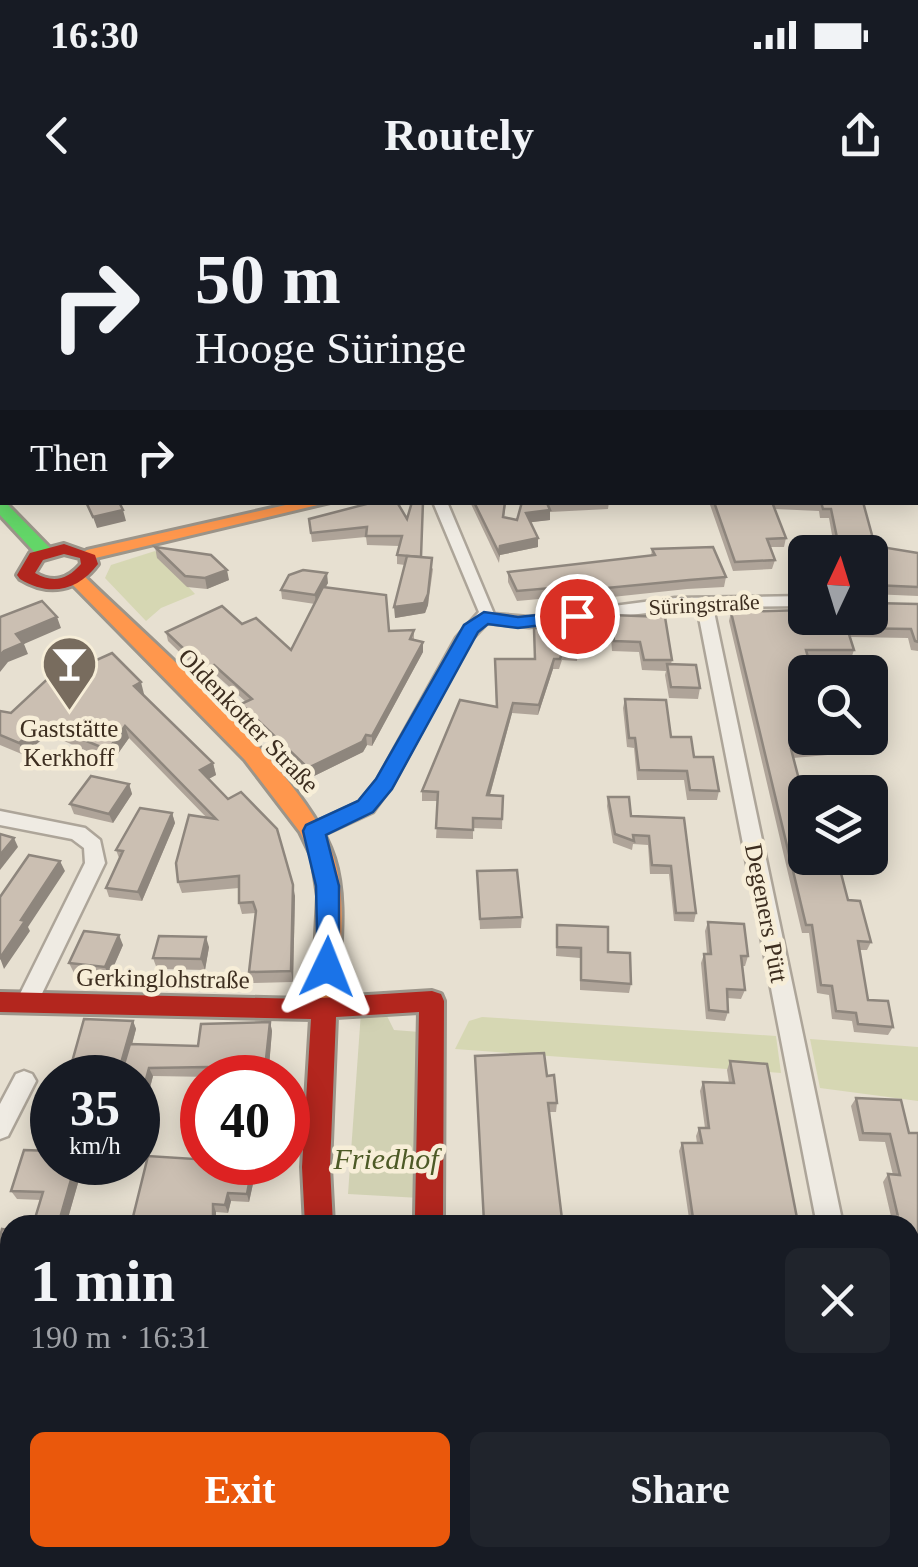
<!DOCTYPE html>
<meta charset="utf-8">
<style>
:root{--surface:#171b24;--page:#20242c;--text:#f1f3f6;--muted:#9ea1a6;--accent:#ea580c}
body{margin:0;font-family:Georgia,serif;background:var(--page);color:var(--text);height:100vh;display:flex;flex-direction:column;font-size:38px;white-space:nowrap}
*{box-sizing:border-box;margin:0}
p{font-size:32px;color:var(--muted)}
.icon{flex:none;width:55px;height:55px;fill:none;stroke:currentColor;stroke-width:2;stroke-linecap:round;stroke-linejoin:round}
.map{position:relative;flex:1;overflow:hidden}
.drawer{position:absolute;left:0px;top:1015px;width:920px;height:352px;display:flex;flex-direction:column;background:var(--surface);border-radius:30px 30px 0 0;box-shadow:0 5px 25px #0003}
.drawer>*{flex:none}
.hud{position:absolute;left:0px;top:0px;width:920px;height:305px;box-shadow:0 5px 25px #0003;background:#171b24;color:var(--text);overflow:hidden}
.needle{width:65px;rotate:4deg}
.buttons{position:absolute;left:788px;top:335px;display:grid;gap:20px}
.buttons a{display:grid;place-items:center;width:100px;height:100px;border-radius:15px;background:var(--surface);box-shadow:0 5px 25px #0003;font-size:50px}
.speed{position:absolute;left:30px;top:855px;display:flex;gap:20px;font-size:50px;font-weight:700;text-align:center}
.speed>*{display:grid;place-content:center;width:130px;height:130px;border-radius:50%;background:var(--surface);box-shadow:0 5px 25px #0003;line-height:1}
.speed small{font-size:25px;font-weight:400}
.speed .limit{border:15px solid #d22;background:#fff;color:#111}
.pin{position:absolute;display:grid;place-items:center;width:85px;height:85px;color:#fff;margin:-42px;border:5px solid #fff;border-radius:50%;box-shadow:0 2px 10px #0007}
.me{position:absolute;width:110px;margin:-55px;rotate:2deg;stroke-linejoin:round;filter:drop-shadow(0 0 8px #0008)}
.turn{display:flex;align-items:center;gap:35px;height:210px;padding:0 30px;font-size:45px}
.turn .icon{width:130px;height:130px;stroke-width:2.5}
.turn b{display:block;font-size:70px;line-height:85px}
.then{display:flex;align-items:center;height:95px;padding:0 30px;background:#0003;gap:20px;font-size:38px}
.round{display:grid;place-items:center;flex:none;width:105px;height:105px;border-radius:15px;background:var(--page)}
.summary{display:flex;align-items:center;justify-content:space-between;height:170px;padding:0 30px}
h1{font-size:60px;font-weight:700;line-height:75px}
.action{display:flex;gap:20px;margin-top:auto;padding:20px 30px}
.action a{flex:1;height:115px;border-radius:15px;background:var(--accent);color:#fff;font-size:40px;font-weight:700;line-height:115px;text-align:center}
.action a+a{background:var(--page);color:var(--text)}
.status{display:flex;justify-content:space-between;align-items:center;height:70px;padding:0 50px;background:var(--surface);direction:ltr}
.status svg{height:28px;fill:currentColor}
header{display:flex;justify-content:space-between;align-items:center;height:130px;padding:0 30px;background:var(--surface);font-size:45px;font-weight:700}
.map>svg:first-child{display:block}
</style>
<div class="status"><b>16:30</b><svg viewBox="0 0 49 12"><path d="M0 12V9h3v3zM5 12V6h3v6zM10 12V3h3v9zM15 12V0h3v12zM26 1h20v11H26zM47 4h2v5h-2z"/></svg></div>
<header><svg class="icon" aria-label="back" viewBox="0 0 24 24"><path d="M15 5l-7 7 7 7"/></svg>Routely<svg class="icon" aria-label="share" viewBox="0 0 24 24"><path d="M12 15V3M7 8l5-5 5 5M5 13v7h14v-7"/></svg></header>
<div class="map">
<svg width="918" height="1367" viewBox="0 0 918 1367">
<rect width="100%" height="100%" fill="#e7e0d1"/>
<g fill="#d6d7b3">
<polygon points="155,351 195,394 161,408 146,421 105,378 111,365"/>
<polygon points="482,817 776,836 781,873 455,849 469,821"/>
<polygon points="810,839 918,847 918,901 820,888"/>
</g>
<polygon fill="#d1d1b3" points="361,812 387,816 394,830 420,832 420,998 348,994"/>
<g fill="none" stroke-linecap="round" stroke-linejoin="round">
<defs>
<g id="street">
<polygon points="292,0 302,0 302,2 293,2"/>
<polygon points="0,27 2,28 2,34 0,33"/>
<rect x="0" y="89" width="2" height="6"/>
<polygon points="433,302 447,302 494,414 529,417 675,398 805,396 805,406 713,407 843,1025 817,1025 697,407 529,427 487,423 471,440 393,584 373,612 321,636 307,636 304,631 307,626 359,602 377,580 456,438 479,412"/>
<polygon points="0,611 85,628 100,640 105,663 35,808 27,811 19,808 16,802 85,663 84,648 72,639 0,625"/>
<polygon points="24,871 32,874 36,881 8,936 0,939 0,904 16,874"/>
<polygon points="910,1295 918,1298 918,1345 910,1342"/>
</g>
<g id="fast">
<polygon points="0,301 6,303 51,349 51,357 39,357 0,315"/>
<polygon points="387,1358 421,1358 423,1367 389,1367"/>
</g>
<g id="slow">
<polygon points="299,302 330,302 87,360 79,355 87,350"/>
<path d="M 77,374 L 83,375 C 150,441 308,574 334,658 C 344,689 342,725 340,757 C 339,777 342,806 333,824 L 324,828 L 315,824 L 312,817 L 318,696 L 312,657 L 300,632 L 245,560 L 71,383 L 71,375 Z"/>
</g>
<g id="jam">
<path d="M 64,344 L 95,355 L 98,364 C 78,391 49,397 20,379 L 17,375 L 30,353 ZM 64,354 L 80,358 L 81,364 C 68,379 54,384 35,373 L 43,360 Z"/>
<polygon points="432,791 441,794 444,801 443,1016 439,1025 419,1025 415,1016 419,812 336,817 330,967 333,1025 305,1025 302,967 311,819 0,812 0,792 304,799"/>
</g>
</defs>
<use href="#street" stroke="#ada599" stroke-width="5"/>
<use href="#fast" stroke="#9c958a" stroke-width="6"/>
<use href="#slow" stroke="#9c958a" stroke-width="6"/>
<use href="#jam" stroke="#9c958a" stroke-width="6"/>
<use href="#street" fill="#efebe3" fill-rule="evenodd"/>
<use href="#fast" fill="#63d668" fill-rule="evenodd"/>
<use href="#slow" fill="#ff974d" fill-rule="evenodd"/>
<use href="#jam" fill="#b3261e" fill-rule="evenodd"/>
</g>
<g fill="#afa499">
<polygon points="918,280 918,304 864,305 875,346 918,353 918,396 871,394 873,403 918,404 918,451 911,450 908,438 850,437 854,450 851,459 808,459 805,472 842,545 839,554 793,558 805,658 845,658 837,658 848,700 871,742 867,750 859,750 868,800 893,827 888,835 854,832 852,821 832,819 829,795 817,793 809,733 802,733 729,421 731,412 870,418 870,352 835,352 829,318 820,318 819,311 775,309 786,338 784,347 770,347 775,360 772,369 733,371 709,302 918,302"/>
<polygon points="374,302 433,369 428,405 425,413 395,418 405,365 397,364 397,355 399,346 367,345 366,337 312,342 309,319"/>
<polygon points="470,302 506,302 504,317 517,320 522,302 609,302 608,309 550,312 550,320 530,322 538,338 538,347 500,355 499,363"/>
<polygon points="155,347 229,380 207,389 187,387 157,358"/>
<polygon points="652,349 726,377 724,387 687,389 575,401 573,396 517,401 508,382 508,372 651,356"/>
<polygon points="328,383 325,387 389,431 414,430 414,440 423,452 372,546 367,545 363,552 310,578 243,514 241,504 246,502 216,475 207,479 168,441 166,432 242,424 291,450 315,404 282,399 281,390"/>
<polygon points="611,415 672,460 671,464 700,488 698,499 669,498 665,475 666,471 642,470 639,452 612,451 610,425"/>
<polygon points="534,428 578,451 577,461 562,460 559,469 553,469 538,515 512,513 490,595 503,596 502,629 473,628 473,639 436,638 438,601 422,601 422,591 496,507 495,459 534,459"/>
<polygon points="79,468 144,494 143,495 213,563 216,575 208,579 295,696 293,782 252,783 249,772 256,713 242,714 239,703 239,688 182,693 178,682 207,618 129,538 112,562 48,534 24,555 0,545 0,511 11,513"/>
<polygon points="625,499 694,557 719,591 717,600 687,600 684,580 637,580 634,548 627,547 623,508"/>
<polygon points="129,584 132,594 113,623 74,614 70,604"/>
<polygon points="608,597 631,616 684,618 696,713 694,722 674,721 669,674 650,674 648,645 633,644 632,650 613,643 607,606"/>
<polygon points="172,613 175,623 142,701 109,697 106,688 119,658 116,650"/>
<polygon points="477,671 522,717 521,728 480,729"/>
<polygon points="708,722 748,756 745,766 742,766 745,790 741,799 727,798 728,812 725,821 706,819 701,763 704,754 707,754 705,731"/>
<polygon points="557,725 631,784 629,793 580,790 580,758 556,756"/>
<polygon points="123,745 109,777 74,773 69,763"/>
<polygon points="209,747 205,770 157,769 153,758"/>
<polygon points="133,821 136,829 132,844 198,846 270,822 272,831 268,878 153,876 148,895 138,895 138,878 122,871 76,870 72,862"/>
<polygon points="730,861 797,1018 793,1025 690,1025 679,951 682,943 697,943 696,936 699,928 705,928 700,891 703,882 729,883 727,870"/>
<polygon points="475,864 547,876 557,903 556,912 549,912 562,1019 561,1025 484,1025"/>
<polygon points="856,898 909,933 918,933 918,1043 910,1043 910,1025 893,1025 883,982 888,974 893,975 885,942 859,941 851,906"/>
<polygon points="194,959 256,970 249,1002 231,1001 228,1013 216,1012 216,1025 131,1025"/>
<polygon points="52,962 84,962 66,1025 33,1025 41,1000 17,999 11,991"/>
<polygon points="10,1030 10,1083 0,1081 0,1037"/>
<polygon points="918,1073 918,1125 910,1102 910,1074"/>
<rect x="0" y="1124" width="10" height="61"/>
</g>
<g fill="#8e867d">
<polygon points="2,146 2,160 0,163 0,149"/>
<polygon points="123,310 126,321 97,328 93,317"/>
<polygon points="550,310 550,320 525,323 526,313"/>
<polygon points="538,338 538,347 500,355 500,346"/>
<polygon points="432,358 428,405 425,413 395,418 394,407"/>
<polygon points="227,370 229,380 207,389 205,378"/>
<polygon points="327,373 328,383 316,404 315,395"/>
<polygon points="57,417 61,428 24,444 28,454 8,462 0,472 0,455 16,434"/>
<polygon points="423,442 423,452 372,546 372,536"/>
<polygon points="554,459 553,469 538,515 539,505"/>
<polygon points="214,465 216,475 207,479 205,469"/>
<polygon points="141,482 144,494 137,497 134,486"/>
<polygon points="513,503 512,513 487,605 487,595"/>
<polygon points="43,523 48,534 24,555 19,543"/>
<polygon points="125,526 129,538 112,562 108,550"/>
<polygon points="366,535 367,545 363,552 310,578 308,568"/>
<polygon points="213,563 216,575 203,582 200,570"/>
<polygon points="129,584 132,594 113,623 109,614"/>
<polygon points="172,613 175,623 142,701 138,692"/>
<polygon points="14,638 18,647 0,670 0,655"/>
<polygon points="60,661 65,671 28,727 30,731 4,769 0,758 21,720"/>
<polygon points="293,685 295,696 293,782 291,771"/>
<polygon points="119,735 123,745 109,777 105,767"/>
<polygon points="206,737 209,747 205,770 201,759"/>
<polygon points="133,821 136,829 125,871 121,863"/>
<polygon points="270,822 272,831 268,878 264,878"/>
<polygon points="149,868 153,876 148,895 144,887"/>
<polygon points="76,962 84,962 66,1025 58,1025"/>
<polygon points="253,962 256,970 249,1002 247,994"/>
<polygon points="228,993 231,1001 228,1013 225,1005"/>
<polygon points="213,1004 216,1012 216,1025 213,1025"/>
<polygon points="10,1230 10,1263 4,1286 0,1283 0,1266"/>
<polygon points="10,1337 10,1341 0,1346 0,1342"/>
<polygon points="246,1358 257,1358 238,1367 227,1367"/>
</g>
<g fill="#cbbfb2" stroke="#8e867d" stroke-width="2.5">
<polygon points="0,0 273,0 274,2 2,2 2,14 0,14"/>
<polygon points="316,0 378,0 381,2 315,2"/>
<polygon points="393,0 538,0 537,2 392,2"/>
<polygon points="607,0 918,0 918,62 918,2 603,2"/>
<polygon points="0,182 2,185 2,247 0,245"/>
<polygon points="86,302 119,302 123,310 93,317"/>
<polygon points="374,302 397,302 407,319 412,302 423,302 421,357 397,355 402,336 366,336 367,327 311,333 309,319"/>
<polygon points="474,302 505,302 503,317 517,320 522,302 561,302 547,303 550,310 526,313 538,338 500,346 499,353"/>
<polygon points="714,302 772,302 786,338 767,339 775,360 735,362"/>
<polygon points="821,302 863,302 875,346 918,353 918,387 873,385 870,388 870,352 840,352 831,309 823,309"/>
<polygon points="155,347 211,355 227,370 205,378 185,376"/>
<polygon points="713,347 726,377 689,380 576,391 574,386 517,391 508,372 655,355 652,349"/>
<polygon points="407,356 432,358 428,394 424,403 394,407"/>
<polygon points="303,370 327,373 315,395 281,390 289,375"/>
<polygon points="323,387 386,395 389,431 414,430 410,439 423,442 372,536 366,535 362,542 308,568 241,504 252,499 214,465 205,469 166,432 222,406 242,424 256,418 291,450"/>
<polygon points="870,392 873,403 918,404 918,442 915,441 911,429 847,428 854,450 806,450 812,472 805,472 805,538 841,538 842,545 791,549 802,591 808,592 805,592 805,658 837,658 848,700 860,701 871,742 858,741 868,800 888,801 893,827 858,824 856,813 836,811 832,786 821,785 812,725 806,725 731,412 805,410 805,418 870,418"/>
<polygon points="42,401 57,417 16,434 23,443 4,451 0,455 0,417"/>
<polygon points="611,415 665,417 672,460 644,460 640,442 614,441"/>
<polygon points="574,427 578,451 563,450 560,459 554,459 539,505 513,503 487,595 503,596 502,619 473,618 473,630 436,628 438,592 422,591 460,500 497,507 495,459 535,459 534,428"/>
<polygon points="112,453 141,482 134,486 213,563 200,570 228,599 241,592 277,629 293,685 291,771 249,772 256,711 253,702 239,703 239,676 178,682 176,663 189,615 216,619 125,526 108,550 43,523 19,543 0,535 0,511 11,513 70,458 79,468"/>
<polygon points="667,464 696,465 700,488 671,487"/>
<polygon points="625,499 666,500 671,537 691,537 694,557 713,557 719,591 690,590 687,571 639,570 635,538 629,538"/>
<polygon points="91,576 129,584 109,614 70,604"/>
<polygon points="608,597 629,597 631,616 684,618 696,713 676,713 671,666 652,665 649,636 633,635 634,641 615,634"/>
<polygon points="140,608 172,613 138,692 106,688 123,651 116,650"/>
<polygon points="0,634 14,638 0,655"/>
<polygon points="29,655 60,661 21,720 25,721 0,758 0,697"/>
<polygon points="517,670 522,717 480,719 477,671"/>
<polygon points="708,722 744,724 748,756 741,756 745,790 727,789 728,812 709,810 704,754 711,754"/>
<polygon points="557,725 608,727 608,752 630,753 631,784 581,780 581,748 557,747"/>
<polygon points="84,731 119,735 105,767 69,763"/>
<polygon points="159,736 206,737 201,759 153,758"/>
<polygon points="84,819 133,821 121,863 72,862"/>
<polygon points="270,822 264,878 205,878 207,867 149,868 144,887 138,886 138,878 120,878 130,844 198,846 201,824"/>
<polygon points="544,853 547,876 554,875 557,903 548,903 562,1019 484,1022 475,856"/>
<polygon points="730,861 767,864 797,1018 781,1018 782,1025 694,1025 682,943 702,943 699,928 709,928 703,882 734,883"/>
<polygon points="856,898 901,900 909,933 918,933 918,1036 910,1036 910,1025 900,1025 888,974 900,975 890,934 863,933"/>
<polygon points="202,916 202,962 253,962 247,994 228,993 225,1005 213,1004 213,1025 131,1025 148,956 194,959"/>
<polygon points="24,950 52,951 52,962 76,962 58,1025 33,1025 43,992 11,991"/>
<polygon points="2,1029 10,1030 10,1076 0,1075 0,1037"/>
<polygon points="918,1073 918,1096 910,1074"/>
<rect x="0" y="1124" width="10" height="55"/>
<polygon points="0,1222 10,1222 10,1230 0,1266"/>
<polygon points="0,1325 10,1330 10,1337 0,1342"/>
<polygon points="224,1358 246,1358 227,1367"/>
<polygon points="621,1358 658,1358 662,1367 601,1367"/>
<polygon points="776,1358 796,1358 799,1367 758,1367 778,1363"/>
</g>
<polygon fill="#1a73e8" stroke="#114b97" stroke-width="2.5" points="577,411 586,416 583,420 518,428 488,424 478,432 392,589 373,612 326,635 339,686 339,767 327,777 318,774 316,686 303,631 306,625 358,601 376,579 464,425 484,412 518,417"/>
<defs>
<symbol id="bar-pin" viewBox="-11 -11 22 30"><path d="M0 17L-7.5 6A9.5 9.5 0 1 1 7.5 6Z" fill="#786c5e" stroke="#f7eed8"/><path d="M-6-5H6L.8 .8V4.5H3.5V6h-7V4.5H-.8V.8Z" fill="#fff"/></symbol>
</defs>
<g fill-rule="evenodd">
<use href="#bar-pin" x="38" y="432" width="63" height="86"/>
</g>
<g text-anchor="middle" stroke-width="9" stroke-linejoin="round" paint-order="stroke">
<g font-size="22" fill="#3d2e20" stroke="#f7eed8">
<text transform="translate(704 404) rotate(-3)" y="8">Süringstraße</text>
</g>
<g font-size="25" fill="#3d2e20" stroke="#f7eed8">
<text transform="translate(249 520) rotate(46)" y="9">Oldenkotter Straße</text>
<text transform="translate(767 713) rotate(79)" y="9">Degeners Pütt</text>
<text transform="translate(163 778) rotate(1)" y="9">Gerkinglohstraße</text>
</g>
<g font-size="25" fill="#3d2e20" stroke="#f7eed8">
<text x="69" y="537">Gaststätte<tspan x="69" dy="29">Kerkhoff</tspan></text>
</g>
<g font-size="30" font-style="italic" fill="#4d5a26" stroke="#f7eed8">
<text x="386" y="969">Friedhof</text>
</g>
</g>
</svg>
<div class="buttons">
<a><svg class="needle" viewBox="-14 -14 28 28"><path d="M0-13l5 13h-10z" fill="#e53935"/><path d="M0 13l5-13h-10z" fill="#9ea1a6"/></svg></a>
<a><svg class="icon" aria-label="search" viewBox="0 0 24 24"><circle cx="10" cy="10" r="6"/><path d="M15 15l6 6"/></svg></a>
<a><svg class="icon" aria-label="layers" viewBox="0 0 24 24"><path d="M12 4l9 5-9 5-9-5zM3 14l9 5 9-5"/></svg></a>
</div>
<div class="speed"><div>35<small>km/h</small></div><div class="limit">40</div></div>
<div class="pin" style="left:577px;top:416px;background:#d93025"><svg class="icon" aria-label="arrive" viewBox="0 0 24 24"><path d="M6 21V4h12l-3 4 3 4H6"/></svg></div>
<svg class="me" style="left:327px;top:767px" viewBox="-20 -20 40 40"><path d="M0-17L14 15 0 8-14 15z" fill="#1a73e8" stroke="#fff" stroke-width="4"/></svg>
<div class="hud">
<div class="turn"><svg class="icon" aria-label="right" viewBox="0 0 24 24"><path d="M7 20v-9h11M14 6l5 5-5 5"/></svg><div><b>50 m</b>Hooge Süringe</div></div>
<div class="then">Then<svg class="icon" aria-label="right" viewBox="0 0 24 24"><path d="M7 20v-9h11M14 6l5 5-5 5"/></svg></div>
</div>
<section class="drawer">
<div class="summary"><div><h1>1 min</h1><p>190 m · 16:31</p></div><a class="round"><svg class="icon" aria-label="close" viewBox="0 0 24 24"><path d="M6 6l12 12M18 6L6 18"/></svg></a></div>
<div class="action"><a>Exit</a><a>Share</a></div>
</section>
</div>
